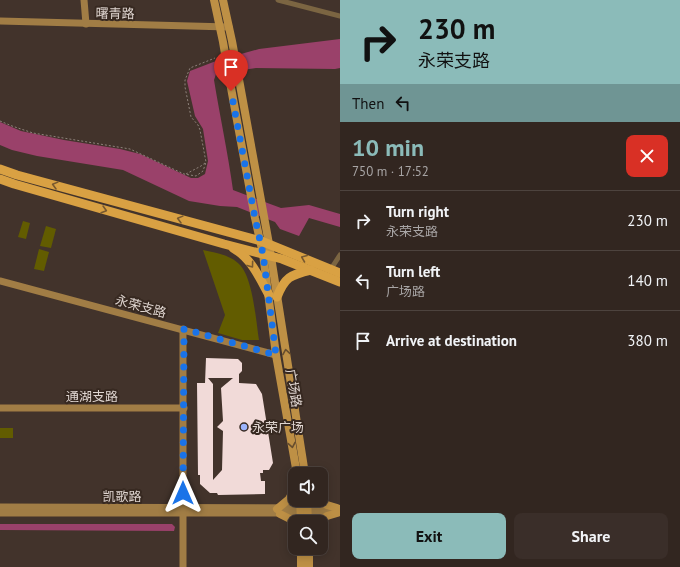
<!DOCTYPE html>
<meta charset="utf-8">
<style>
:root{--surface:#322620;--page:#3a2e29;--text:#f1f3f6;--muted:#a8a5a5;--line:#4d433e;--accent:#8bbbb9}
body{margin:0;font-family:"PT Sans","Noto Sans SC",sans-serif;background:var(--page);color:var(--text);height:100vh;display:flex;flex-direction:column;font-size:15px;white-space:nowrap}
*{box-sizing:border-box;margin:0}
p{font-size:13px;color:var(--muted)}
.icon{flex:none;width:22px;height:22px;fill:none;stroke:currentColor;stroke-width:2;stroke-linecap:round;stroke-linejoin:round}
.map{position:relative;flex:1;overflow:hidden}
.side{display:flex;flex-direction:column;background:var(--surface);width:340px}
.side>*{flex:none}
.guide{background:#8bbbb9;color:#111;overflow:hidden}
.fabs{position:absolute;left:288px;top:467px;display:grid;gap:8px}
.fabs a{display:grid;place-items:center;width:40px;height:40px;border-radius:8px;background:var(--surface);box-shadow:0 2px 10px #0003,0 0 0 1px var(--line);font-size:20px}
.pin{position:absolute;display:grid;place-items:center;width:34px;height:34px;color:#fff;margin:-41px -17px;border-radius:50% 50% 50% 0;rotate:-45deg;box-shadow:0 0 4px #0007}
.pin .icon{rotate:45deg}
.me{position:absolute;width:44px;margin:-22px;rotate:0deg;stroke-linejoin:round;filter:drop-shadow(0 0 3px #0008)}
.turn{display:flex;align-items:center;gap:14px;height:84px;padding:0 12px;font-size:18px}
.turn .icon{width:52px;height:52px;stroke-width:2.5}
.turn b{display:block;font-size:28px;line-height:34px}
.then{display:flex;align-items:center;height:38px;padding:0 12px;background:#0003;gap:8px;font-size:15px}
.round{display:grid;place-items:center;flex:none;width:42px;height:42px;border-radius:8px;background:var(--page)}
.head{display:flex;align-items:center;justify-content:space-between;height:68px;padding:0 12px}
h1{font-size:24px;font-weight:700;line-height:30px;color:var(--accent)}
.cta{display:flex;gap:8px;margin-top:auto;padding:8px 12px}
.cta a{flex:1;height:46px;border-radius:8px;background:var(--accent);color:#111;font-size:16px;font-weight:700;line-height:46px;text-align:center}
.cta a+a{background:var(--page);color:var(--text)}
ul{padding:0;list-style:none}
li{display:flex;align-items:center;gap:12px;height:60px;padding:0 12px;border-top:1px solid var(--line)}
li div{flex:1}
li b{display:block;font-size:15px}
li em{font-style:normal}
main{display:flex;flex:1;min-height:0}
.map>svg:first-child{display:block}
</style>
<main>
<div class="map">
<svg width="340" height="567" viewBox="0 0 340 567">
<rect width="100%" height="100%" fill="#42332b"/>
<g fill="#625c00">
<polygon points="23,221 30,223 26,239 18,237"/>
<polygon points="46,226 56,229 51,248 40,246"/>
<polygon points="39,249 49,252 44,271 34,269"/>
<path d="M 203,250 C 216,253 231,255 240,265 C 253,279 256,321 259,340 L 242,340 L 218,333 L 225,315 Z"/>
<rect x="0" y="428" width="13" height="10"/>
</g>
<g fill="#9a416a">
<path d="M 340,39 L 340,68 L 335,69 L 256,68 L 216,74 L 214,80 C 220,117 228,153 233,190 L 281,208 L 309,205 L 340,214 L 340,227 L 309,218 L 299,236 L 280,229 L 275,222 L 237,207 L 220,206 L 189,201 L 123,170 L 37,156 L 12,150 L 0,145 L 0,122 L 21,131 L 64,140 L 120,149 L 140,154 L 191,178 L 198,178 L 205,174 L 208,161 L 203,129 L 195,116 L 187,81 L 190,71 L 216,61 L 259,49 Z"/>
<polygon points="0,524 172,524 175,527 174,531 0,530"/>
</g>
<path fill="#f1dad8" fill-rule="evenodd" d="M 206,358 L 238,359 L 242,363 L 242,371 L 239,374 L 239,383 L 256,384 L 262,394 L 273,463 L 269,470 L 263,470 L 263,473 L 260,473 L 261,481 L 265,481 L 265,494 L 218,495 L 217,493 L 210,493 L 200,484 L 200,475 L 198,475 L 197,383 L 205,383 ZM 208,378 L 233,378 L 221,388 L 223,421 L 217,427 L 223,431 L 222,470 L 213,480 L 213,384 Z"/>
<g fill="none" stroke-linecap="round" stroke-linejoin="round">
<g stroke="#8e827b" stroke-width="1" stroke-dasharray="2 2" stroke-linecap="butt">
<polyline points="0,121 12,126 33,133 130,149 184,174 196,176 203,171 206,162 200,130 198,125 191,117 185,87 185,80 190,68 215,58"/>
<polyline points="186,174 201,166 205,163"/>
</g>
<g stroke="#7b6542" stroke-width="5">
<polyline points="278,0 340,16"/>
<polyline points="331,269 340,255"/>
</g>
<g stroke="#a17d45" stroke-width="7">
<polyline points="84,0 86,24"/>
<polyline points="0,21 229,27"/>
<polyline points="0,281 276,355"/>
<polyline points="0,408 184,408"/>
<polyline points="0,507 334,508"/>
<polyline points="0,513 332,513"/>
<polyline points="183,567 183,329"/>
</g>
<g stroke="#be9045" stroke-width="8">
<polyline points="214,0 223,42 229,77 255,218 263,254 276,355 297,474"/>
<polyline points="223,0 232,41 269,244 305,474"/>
<polyline points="300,500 301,522"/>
<polyline points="307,500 308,522"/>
<polyline points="318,500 327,505 337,508"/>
<polyline points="277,509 289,499 295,488"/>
<polyline points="280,514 290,519 295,525"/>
<polyline points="319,522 327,516 337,513"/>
<polyline points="301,548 301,567"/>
<polyline points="309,548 309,567"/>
</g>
<g stroke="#d9a143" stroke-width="9">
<polyline points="0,169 17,175 261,241 340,273"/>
<polyline points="0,179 14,184 224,244 282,259 340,282"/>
<path d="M 233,248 C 251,258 259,277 269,295"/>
<path d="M 277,297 C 285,277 290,275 311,270"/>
</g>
</g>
<defs><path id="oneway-chevron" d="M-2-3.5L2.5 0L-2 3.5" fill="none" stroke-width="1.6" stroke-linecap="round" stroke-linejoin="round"/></defs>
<g stroke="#78592f">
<use href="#oneway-chevron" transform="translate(55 185) rotate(-165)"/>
<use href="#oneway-chevron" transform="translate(104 210) rotate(16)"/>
<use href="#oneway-chevron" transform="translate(180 219) rotate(-165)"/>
<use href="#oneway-chevron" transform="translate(304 258) rotate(-158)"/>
<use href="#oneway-chevron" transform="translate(251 265) rotate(54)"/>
</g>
<g stroke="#664d2e">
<use href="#oneway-chevron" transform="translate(286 352) rotate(-99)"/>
<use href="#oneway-chevron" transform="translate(292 445) rotate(80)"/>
</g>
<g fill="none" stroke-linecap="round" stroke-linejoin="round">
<polyline stroke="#1a73e8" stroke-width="7" stroke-dasharray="0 12.6" points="183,493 184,329 276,355 263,254 255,218 231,91"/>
</g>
<circle fill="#9cb4fd" stroke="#372921" stroke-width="1.5" cx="244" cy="427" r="4"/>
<g text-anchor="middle" stroke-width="4" stroke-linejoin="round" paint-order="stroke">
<g font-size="13" fill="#dfd5d0" stroke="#372921">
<text transform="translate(115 13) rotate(1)" y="5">曙青路</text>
<text transform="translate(141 306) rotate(15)" y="5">永荣支路</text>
<text transform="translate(294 388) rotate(80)" y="5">广场路</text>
<text x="92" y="401">通湖支路</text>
<text x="122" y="501">凯歌路</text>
</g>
<g font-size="13" fill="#dfd5d0" stroke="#372921" text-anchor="start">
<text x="252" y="432">永荣广场</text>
</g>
</g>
</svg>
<div class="fabs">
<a><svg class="icon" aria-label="sound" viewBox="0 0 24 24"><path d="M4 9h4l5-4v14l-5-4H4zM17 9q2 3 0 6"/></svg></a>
<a><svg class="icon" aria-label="search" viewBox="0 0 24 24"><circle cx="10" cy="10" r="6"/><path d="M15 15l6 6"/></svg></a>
</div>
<div class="pin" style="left:231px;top:91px;background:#d93025"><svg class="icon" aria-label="arrive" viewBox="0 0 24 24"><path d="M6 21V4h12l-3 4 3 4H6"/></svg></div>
<svg class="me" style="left:183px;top:493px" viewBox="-20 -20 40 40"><path d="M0-17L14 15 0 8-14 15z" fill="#1a73e8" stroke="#fff" stroke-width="4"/></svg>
</div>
<section class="side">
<div class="guide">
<div class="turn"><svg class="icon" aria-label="right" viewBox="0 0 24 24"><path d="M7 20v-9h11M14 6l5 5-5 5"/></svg><div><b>230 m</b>永荣支路</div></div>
<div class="then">Then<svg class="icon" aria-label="left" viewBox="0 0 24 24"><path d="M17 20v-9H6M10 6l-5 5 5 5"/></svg></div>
</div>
<div class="head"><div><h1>10 min</h1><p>750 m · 17:52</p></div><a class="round" style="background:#d93025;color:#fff"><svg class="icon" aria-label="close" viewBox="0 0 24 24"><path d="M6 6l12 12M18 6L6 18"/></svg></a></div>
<ul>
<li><svg class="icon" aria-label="right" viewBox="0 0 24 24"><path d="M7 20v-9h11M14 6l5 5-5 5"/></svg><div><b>Turn right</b><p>永荣支路</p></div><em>230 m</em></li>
<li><svg class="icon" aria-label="left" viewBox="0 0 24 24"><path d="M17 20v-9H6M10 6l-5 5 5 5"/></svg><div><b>Turn left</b><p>广场路</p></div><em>140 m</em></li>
<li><svg class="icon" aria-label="arrive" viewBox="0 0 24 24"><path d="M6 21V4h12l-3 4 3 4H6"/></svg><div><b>Arrive at destination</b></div><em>380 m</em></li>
</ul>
<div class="cta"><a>Exit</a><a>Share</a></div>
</section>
</main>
